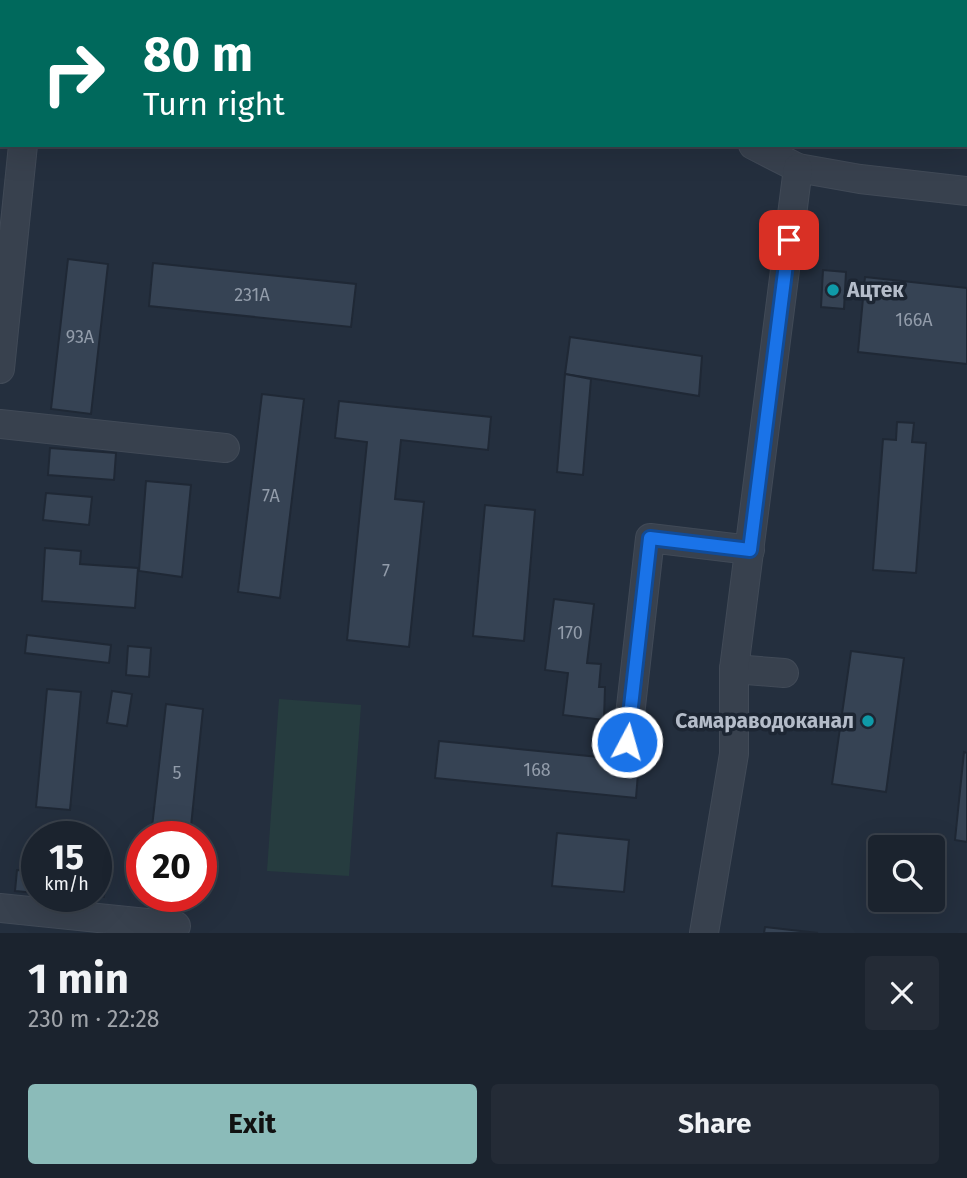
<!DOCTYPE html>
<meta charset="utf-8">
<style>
:root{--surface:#1b232e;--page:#242b36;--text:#f1f3f6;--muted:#a0a4aa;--line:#39404a;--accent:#8bbbb9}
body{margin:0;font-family:"Fira Sans",sans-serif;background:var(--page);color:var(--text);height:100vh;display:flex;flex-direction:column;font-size:26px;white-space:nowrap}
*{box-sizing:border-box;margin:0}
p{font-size:23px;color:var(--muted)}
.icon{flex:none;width:38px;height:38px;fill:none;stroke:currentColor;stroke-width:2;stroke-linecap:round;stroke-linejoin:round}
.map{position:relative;height:933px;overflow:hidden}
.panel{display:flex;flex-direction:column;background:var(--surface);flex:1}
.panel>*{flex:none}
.top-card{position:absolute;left:0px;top:0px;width:968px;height:147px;box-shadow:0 7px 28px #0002,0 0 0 2px var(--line);background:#00695c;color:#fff;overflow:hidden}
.tools{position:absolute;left:868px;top:835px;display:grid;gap:14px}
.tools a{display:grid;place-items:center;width:77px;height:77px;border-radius:7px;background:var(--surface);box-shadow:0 7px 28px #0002,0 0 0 2px var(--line);font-size:35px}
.speed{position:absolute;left:21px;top:821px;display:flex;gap:14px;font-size:35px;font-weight:700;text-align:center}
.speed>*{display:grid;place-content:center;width:91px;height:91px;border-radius:50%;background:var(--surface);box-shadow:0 7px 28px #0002,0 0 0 2px var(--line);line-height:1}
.speed small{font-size:18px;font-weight:400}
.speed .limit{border:10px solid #d22;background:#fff;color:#111}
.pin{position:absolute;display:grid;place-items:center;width:60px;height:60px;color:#fff;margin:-30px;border-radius:14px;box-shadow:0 4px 10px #0006}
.me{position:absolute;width:77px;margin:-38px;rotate:6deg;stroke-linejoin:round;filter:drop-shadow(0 0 5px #0008)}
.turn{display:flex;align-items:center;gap:24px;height:147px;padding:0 28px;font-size:32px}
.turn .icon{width:91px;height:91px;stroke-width:2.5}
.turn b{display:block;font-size:49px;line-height:60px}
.round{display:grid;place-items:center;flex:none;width:74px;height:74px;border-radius:7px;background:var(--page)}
.overview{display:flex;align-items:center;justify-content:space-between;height:119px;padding:0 28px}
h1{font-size:42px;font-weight:700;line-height:52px}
.button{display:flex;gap:14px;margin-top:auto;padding:14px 28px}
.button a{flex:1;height:80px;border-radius:7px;background:var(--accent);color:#111;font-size:28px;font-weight:700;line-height:80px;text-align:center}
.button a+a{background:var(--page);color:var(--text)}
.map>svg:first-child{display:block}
</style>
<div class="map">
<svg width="967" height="933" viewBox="0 0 967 933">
<rect width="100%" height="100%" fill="#242f3e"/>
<polygon fill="#263c3f" points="279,699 361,705 349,876 267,871"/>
<g fill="#364354" stroke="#1f2835" stroke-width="2">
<polygon points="68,259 108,264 91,414 51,409"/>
<polygon points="153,263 356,284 351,327 149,306"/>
<polygon points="823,270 846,272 844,309 821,307"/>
<polygon points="865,277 967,288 967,364 858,352"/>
<polygon points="570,337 702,356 699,396 565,374"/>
<polygon points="565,374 591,379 583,475 557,472"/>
<polygon points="262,394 304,399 280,598 238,592"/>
<polygon points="339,401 491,417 488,450 401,440 395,499 424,502 409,647 347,640 367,442 335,438"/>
<polygon points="897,422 914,423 912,442 926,443 916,573 873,570 883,439 896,440"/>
<polygon points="50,448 116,453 114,480 48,475"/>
<polygon points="146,481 191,485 182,577 139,571"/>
<polygon points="46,493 92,497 89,525 43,520"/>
<polygon points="485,505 535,510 524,641 473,636"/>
<polygon points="45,548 81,551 80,564 138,568 135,608 42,601"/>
<polygon points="554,599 594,604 587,663 601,664 599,687 605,687 604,720 563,715 568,673 545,670"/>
<polygon points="27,635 111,645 109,663 25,653"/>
<polygon points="128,646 151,648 149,677 126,675"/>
<polygon points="851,651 904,658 886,792 832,784"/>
<polygon points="47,689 81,692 70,810 36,807"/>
<polygon points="112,691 132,694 127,726 107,723"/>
<polygon points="166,704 203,709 190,836 151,836"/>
<polygon points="439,741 639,761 636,798 435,778"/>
<polygon points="964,752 967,753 967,842 955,840"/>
<polygon points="557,833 629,840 624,892 552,886"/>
<polygon points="17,870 37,872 37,893 15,891"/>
<polygon points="96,876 105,877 104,897 83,896 96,896"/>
<polygon points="765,927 818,933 764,933"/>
</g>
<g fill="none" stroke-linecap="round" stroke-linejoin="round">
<defs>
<g id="minor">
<polyline points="714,0 729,0"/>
<polyline points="906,0 918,0"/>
<polyline points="37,2 37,0"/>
<polyline points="779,2 779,0"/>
<polyline points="753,145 798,168 860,179 967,191"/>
<polyline points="0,369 23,145"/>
<polyline points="0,424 225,448"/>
<polyline points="734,669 784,673"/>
<polyline points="627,742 650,538 750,550"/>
<polyline points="0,908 176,926"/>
<polyline points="704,933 734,754 734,669 798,168"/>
</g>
</defs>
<use href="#minor" stroke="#414a57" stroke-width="30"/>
<use href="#minor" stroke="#38414e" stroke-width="28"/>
</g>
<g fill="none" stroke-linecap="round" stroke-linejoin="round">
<defs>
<polyline id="route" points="627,742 650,538 750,550 789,240"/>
</defs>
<use href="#route" stroke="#114b97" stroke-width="18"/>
<use href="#route" stroke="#1a73e8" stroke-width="12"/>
</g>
<g fill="#0f9aa8" stroke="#1d2633" stroke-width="2.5">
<circle cx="833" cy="290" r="7"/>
<circle cx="868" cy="721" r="7"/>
</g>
<g text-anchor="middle" stroke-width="7" stroke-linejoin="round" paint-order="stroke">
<g font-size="18" fill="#929caa">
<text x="252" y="301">231А</text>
<text x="914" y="326">166А</text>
<text x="80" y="343">93А</text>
<text x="271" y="502">7А</text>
<text x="386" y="577">7</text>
<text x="570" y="639">170</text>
<text x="537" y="776">168</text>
<text x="177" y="779">5</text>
</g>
<g font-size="21" font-weight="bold" fill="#b4bcc9" stroke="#1d2633" text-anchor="start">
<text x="847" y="297">Ацтек</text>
<text x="854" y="728" text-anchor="end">Самараводоканал</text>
</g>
</g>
</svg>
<div class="tools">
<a><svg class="icon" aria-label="search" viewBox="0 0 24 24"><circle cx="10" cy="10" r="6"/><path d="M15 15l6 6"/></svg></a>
</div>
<div class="speed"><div>15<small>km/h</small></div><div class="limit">20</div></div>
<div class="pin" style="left:789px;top:240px;background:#d93025"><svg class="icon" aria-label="arrive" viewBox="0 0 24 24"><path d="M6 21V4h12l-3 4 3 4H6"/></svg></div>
<svg class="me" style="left:627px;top:742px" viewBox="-20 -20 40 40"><circle r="17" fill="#1a73e8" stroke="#fff" stroke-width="3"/><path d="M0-11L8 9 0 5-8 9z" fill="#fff"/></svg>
<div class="top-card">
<div class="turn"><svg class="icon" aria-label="right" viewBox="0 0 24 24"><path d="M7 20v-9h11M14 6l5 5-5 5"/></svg><div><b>80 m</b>Turn right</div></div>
</div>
</div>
<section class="panel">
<div class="overview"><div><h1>1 min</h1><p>230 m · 22:28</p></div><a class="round"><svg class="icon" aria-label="close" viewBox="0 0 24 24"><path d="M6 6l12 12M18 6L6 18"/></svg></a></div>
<div class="button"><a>Exit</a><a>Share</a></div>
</section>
